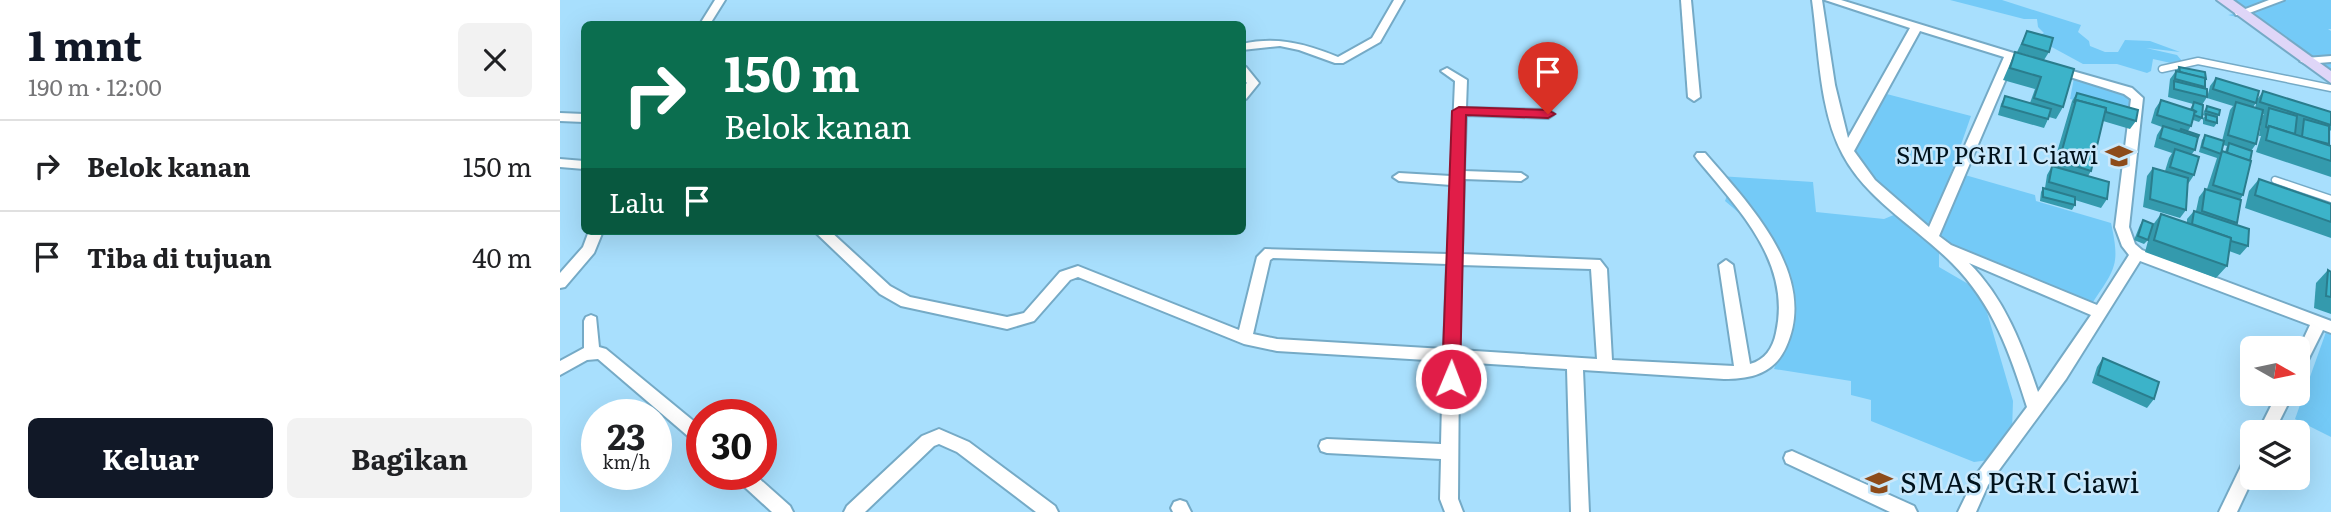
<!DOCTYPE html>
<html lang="id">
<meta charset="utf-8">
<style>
:root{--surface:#fff;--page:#f2f2f2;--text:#202124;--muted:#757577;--line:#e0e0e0;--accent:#111827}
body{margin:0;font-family:Literata,serif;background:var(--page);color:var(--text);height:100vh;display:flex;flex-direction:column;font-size:26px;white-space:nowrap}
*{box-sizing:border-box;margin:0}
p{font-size:23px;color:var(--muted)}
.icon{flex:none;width:38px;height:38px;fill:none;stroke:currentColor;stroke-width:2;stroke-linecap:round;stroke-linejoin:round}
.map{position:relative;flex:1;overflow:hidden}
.sheet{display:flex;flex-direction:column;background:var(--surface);width:560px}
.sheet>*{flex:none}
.top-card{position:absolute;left:21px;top:21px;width:665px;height:214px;border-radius:10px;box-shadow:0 7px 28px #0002;background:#0b6e4f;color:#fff;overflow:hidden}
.needle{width:46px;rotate:99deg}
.buttons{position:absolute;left:1680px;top:336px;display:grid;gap:14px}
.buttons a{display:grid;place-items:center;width:70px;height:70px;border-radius:10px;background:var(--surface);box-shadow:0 7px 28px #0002;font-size:35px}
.speed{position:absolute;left:21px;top:399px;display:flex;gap:14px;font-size:35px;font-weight:700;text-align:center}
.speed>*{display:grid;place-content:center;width:91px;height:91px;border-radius:50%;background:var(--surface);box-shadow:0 7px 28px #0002;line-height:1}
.speed small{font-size:18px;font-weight:400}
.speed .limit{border:10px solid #d22;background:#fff;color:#111}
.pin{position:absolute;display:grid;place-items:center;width:60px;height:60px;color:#fff;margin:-72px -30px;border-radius:50% 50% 50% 0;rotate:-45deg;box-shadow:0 0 7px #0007}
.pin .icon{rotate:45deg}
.me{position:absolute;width:77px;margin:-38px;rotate:1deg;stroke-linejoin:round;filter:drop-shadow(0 0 5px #0008)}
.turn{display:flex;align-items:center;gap:24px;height:147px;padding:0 28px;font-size:32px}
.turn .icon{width:91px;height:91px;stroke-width:2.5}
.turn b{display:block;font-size:49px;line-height:60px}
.then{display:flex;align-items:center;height:66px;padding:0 28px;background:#0003;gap:14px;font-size:26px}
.round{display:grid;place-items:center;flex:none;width:74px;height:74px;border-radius:10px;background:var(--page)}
.summary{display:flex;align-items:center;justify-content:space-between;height:119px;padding:0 28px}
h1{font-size:42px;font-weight:700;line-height:52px;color:var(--accent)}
.button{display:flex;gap:14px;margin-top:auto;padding:14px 28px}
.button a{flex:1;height:80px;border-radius:10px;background:var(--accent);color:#fff;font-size:28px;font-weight:700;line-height:80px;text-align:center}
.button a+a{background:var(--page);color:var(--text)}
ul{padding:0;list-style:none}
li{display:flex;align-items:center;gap:21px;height:91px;padding:0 28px;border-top:2px solid var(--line)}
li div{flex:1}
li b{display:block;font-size:26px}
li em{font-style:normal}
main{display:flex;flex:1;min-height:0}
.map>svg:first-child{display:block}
</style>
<main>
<section class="sheet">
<div class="summary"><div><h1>1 mnt</h1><p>190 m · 12:00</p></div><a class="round"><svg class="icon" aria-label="close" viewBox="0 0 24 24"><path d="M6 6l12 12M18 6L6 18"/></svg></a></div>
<ul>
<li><svg class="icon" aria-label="right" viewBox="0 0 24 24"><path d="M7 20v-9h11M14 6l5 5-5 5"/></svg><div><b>Belok kanan</b></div><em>150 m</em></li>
<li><svg class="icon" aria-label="arrive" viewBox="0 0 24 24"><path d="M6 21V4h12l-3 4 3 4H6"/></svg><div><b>Tiba di tujuan</b></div><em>40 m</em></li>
</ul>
<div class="button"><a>Keluar</a><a>Bagikan</a></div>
</section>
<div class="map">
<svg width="1771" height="512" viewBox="0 0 1771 512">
<rect width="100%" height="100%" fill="#a8dffd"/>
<g fill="#74caf7">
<polygon points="1390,0 1442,0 1521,25 1518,32 1529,41 1530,46 1545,52 1558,52 1565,40 1590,41 1620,52 1586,48 1617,55 1622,61 1611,63 1593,59 1591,71 1587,73 1557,64 1523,64 1477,39 1476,36 1484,33 1478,27 1477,19 1464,19"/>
<polygon points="1664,0 1771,0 1771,29 1768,29 1771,31 1771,71 1691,20 1668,15 1679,13"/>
<polygon points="1514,78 1573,97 1576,118 1510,99"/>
<path d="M 1319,92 L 1411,116 L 1383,196 L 1396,199 L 1405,175 L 1475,195 L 1476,201 L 1551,223 C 1560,264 1556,268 1533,302 L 1520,301 L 1422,263 C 1407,250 1398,249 1379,249 L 1379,267 L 1410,285 L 1424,302 L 1453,401 L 1452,431 L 1429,460 L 1414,462 L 1311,421 L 1311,400 L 1291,395 L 1291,381 L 1214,369 C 1247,281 1233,259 1165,201 L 1168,193 L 1159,176 L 1253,182 L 1256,212 L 1324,219 L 1341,212 L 1304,183 L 1287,135 L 1300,129 Z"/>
<polygon points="1766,332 1771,334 1771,437 1735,419"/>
</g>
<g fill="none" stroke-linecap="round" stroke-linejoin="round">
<defs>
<g id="service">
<polyline points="1602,69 1638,61 1771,88"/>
<polyline points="1715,180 1771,199"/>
</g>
<g id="minor">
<polygon points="155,0 165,0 150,24 140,24"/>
<path d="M 834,0 L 844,0 L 820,42 L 783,63 L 775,63 L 739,50 L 720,46 L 682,50 L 682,44 C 717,36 746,44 778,57 L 812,38 Z"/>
<polygon points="1121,0 1131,0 1140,97 1134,101 1128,97"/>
<path d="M 1252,0 L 1262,0 L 1275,85 L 1288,138 L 1350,28 L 1265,0 L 1281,0 L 1473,59 L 1475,61 L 1469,64 L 1454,60 L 1379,236 L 1391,245 L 1537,305 L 1569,255 L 1562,246 L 1555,227 L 1571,99 L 1564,94 L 1491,71 L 1489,69 L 1495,66 L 1572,88 L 1583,98 L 1569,227 L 1575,244 L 1582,250 L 1771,321 L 1771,333 L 1763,330 L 1743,370 L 1738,372 L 1738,351 L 1750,325 L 1580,261 L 1506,379 L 1428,485 L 1416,512 L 1398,512 L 1416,475 L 1467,407 C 1450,353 1433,304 1392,263 C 1356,227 1307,200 1283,155 C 1259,111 1259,50 1252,0 ZM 1360,31 L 1444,57 L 1369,227 L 1315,180 L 1294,151 ZM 1409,263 L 1531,315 L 1478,392 C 1462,345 1445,299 1409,263 Z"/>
<polygon points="1709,0 1724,0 1684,15 1676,15 1675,13"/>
<polygon points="1771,56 1771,62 1746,64 1740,61 1746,58"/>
<polygon points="682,66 686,67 699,83 686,99 682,99 682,88 687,83 682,77"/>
<path d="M 887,68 L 907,80 L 906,108 L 988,110 L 994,114 L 988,118 L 906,115 L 904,171 L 961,173 L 967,177 L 961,181 L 904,179 L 902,254 L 1040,260 L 1047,269 L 1052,360 L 1174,366 L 1159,265 L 1166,260 L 1173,265 L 1190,364 C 1205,360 1213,348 1216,333 C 1232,262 1178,209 1137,159 L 1135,156 L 1137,153 L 1145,153 C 1188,203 1259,275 1226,347 C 1214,374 1191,379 1164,379 L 1023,370 L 1029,512 L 1011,512 L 1007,369 L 899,362 L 898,499 L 903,512 L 885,512 L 880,499 L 881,459 L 767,453 L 761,451 L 759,446 L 761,441 L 767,439 L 881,444 L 883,361 L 717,351 L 684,344 L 518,277 L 510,280 L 474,321 L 447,329 L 341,306 L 320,294 L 254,231 L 270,231 L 330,286 L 350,297 L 447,317 L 464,313 L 500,272 L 518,266 L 679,330 L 697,257 L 705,249 L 888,254 L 891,185 L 839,181 L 833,177 L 839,173 L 891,176 L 895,81 L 881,71 ZM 713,258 L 887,264 L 884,349 L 717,339 L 693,334 L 710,260 ZM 901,265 L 1031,269 L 1037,359 L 899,350 Z"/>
<polygon points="0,113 24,114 24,122 0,121"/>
<polygon points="0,159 24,161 24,169 0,167"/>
<polygon points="29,231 43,231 34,253 5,287 0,288 0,273 23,247"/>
<polygon points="31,315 36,317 39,347 46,349 142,428 142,445 136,443 38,359 27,360 0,375 0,361 24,348 24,321 26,317"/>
<polygon points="1717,394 1733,394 1714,432 1698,432"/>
<polygon points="379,429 409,442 495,506 498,512 476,512 397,452 379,444 374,446 305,512 284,512 287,506 362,436"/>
<polygon points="1232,451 1354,506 1357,512 1330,512 1226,463 1224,458 1226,453"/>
<polygon points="1692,454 1693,478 1677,512 1659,512 1686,456"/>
<polygon points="174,474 194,474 230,506 233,512 212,512 176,479"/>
<polygon points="620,500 626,502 631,512 613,512 611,508 614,502"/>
</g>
<polygon id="secondary" points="1657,0 1673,0 1771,71 1771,83"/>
</defs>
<use href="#service" stroke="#75aac6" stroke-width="9"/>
<use href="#minor" stroke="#75aac6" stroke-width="4"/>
<use href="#secondary" stroke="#75aac6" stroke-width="4"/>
<use href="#service" stroke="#fff" stroke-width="6"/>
<use href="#minor" fill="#fff" fill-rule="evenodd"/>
<use href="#secondary" fill="#dfd6f8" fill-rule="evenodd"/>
</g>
<g fill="#349aad" fill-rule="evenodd">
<polygon points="1467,31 1489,52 1484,60 1457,52"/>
<polygon points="1455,52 1514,69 1503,107 1496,119 1489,117 1484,128 1438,115 1441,104 1445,96 1470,103 1475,89 1443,80"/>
<polygon points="1619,67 1646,79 1644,89 1647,97 1642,105 1642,118 1639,122 1633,120 1631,126 1628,131 1635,150 1631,155 1634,175 1628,184 1626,210 1620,218 1583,207 1587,176 1593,168 1605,171 1609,158 1612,153 1594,147 1597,135 1602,127 1591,123 1595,109 1601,100 1630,109 1633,104 1608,97 1610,79"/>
<path d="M 1656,78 L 1696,103 L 1693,107 L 1695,108 L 1697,100 L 1703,91 L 1771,112 L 1771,130 L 1769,132 L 1768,145 L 1771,146 L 1771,177 L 1696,152 L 1701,136 L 1699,136 L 1702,116 L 1704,114 L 1702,114 L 1696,144 L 1691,151 L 1683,195 L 1680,200 L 1677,223 L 1676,225 L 1688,246 L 1680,255 L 1669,251 L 1667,266 L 1656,278 L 1585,252 L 1592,226 L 1588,240 L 1584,244 L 1574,240 L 1580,225 L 1583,220 L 1592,226 L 1601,214 L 1627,223 L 1627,219 L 1634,211 L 1636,211 L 1639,197 L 1645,189 L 1647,189 L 1657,158 L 1639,152 L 1642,140 L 1645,135 L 1662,141 L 1670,110 L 1673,106 L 1647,98 L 1650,86 ZM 1663,145 L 1667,146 L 1665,152 L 1662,152 Z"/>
<polygon points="1517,93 1576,121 1570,129 1543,121 1531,171 1528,176 1547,199 1541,208 1515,200 1515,205 1512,210 1480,201 1481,192 1483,188 1485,188 1487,175 1492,166 1493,166 1512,101"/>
<polygon points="1647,106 1659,115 1657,117 1657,123 1654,127 1643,124 1643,118 1645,116 1643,115 1644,111"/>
<polygon points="1699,179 1771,204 1771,238 1685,208 1689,191"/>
<polygon points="1768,270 1771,272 1771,314 1754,308 1756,283"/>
<polygon points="1543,358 1594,399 1587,408 1532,383 1537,367"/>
</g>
<g fill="#3cb3c9" stroke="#2a7d8d" stroke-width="2">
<polygon points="1467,31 1493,38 1489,52 1462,44"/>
<polygon points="1455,52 1514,69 1503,107 1474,98 1481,77 1450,68"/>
<polygon points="1619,67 1645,72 1646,79 1620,72"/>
<polygon points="1616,71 1645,78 1645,87 1615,79"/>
<polygon points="1656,78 1699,91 1696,103 1653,89"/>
<polygon points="1614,81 1647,89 1647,97 1614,89"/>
<polygon points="1703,91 1771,112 1771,125 1700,102"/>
<polygon points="1517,93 1578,110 1576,121 1546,112 1546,108 1516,100 1514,103"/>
<polygon points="1445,96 1491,109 1488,119 1442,106"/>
<polygon points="1516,100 1546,108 1531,171 1499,161"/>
<polygon points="1601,100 1635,111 1631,126 1597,115"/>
<polygon points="1634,102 1643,105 1642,118 1634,115 1635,111 1637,112 1632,109"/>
<polygon points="1676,102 1703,110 1696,144 1668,135"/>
<polygon points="1647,106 1660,110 1659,115 1646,111"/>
<polygon points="1709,108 1737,116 1735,134 1709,126 1708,128 1706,127"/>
<polygon points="1646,114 1657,117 1657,123 1646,120"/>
<polygon points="1744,119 1769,126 1769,144 1742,137"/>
<polygon points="1603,126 1638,137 1635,150 1600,138"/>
<polygon points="1709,126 1771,146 1771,161 1706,140"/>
<polygon points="1621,129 1639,135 1638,137 1620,131"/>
<polygon points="1645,135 1664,141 1661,154 1642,147"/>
<polygon points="1669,143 1692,151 1690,161 1667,153"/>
<polygon points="1615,149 1639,157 1634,175 1610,167"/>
<polygon points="1662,151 1691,161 1683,195 1653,185"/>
<polygon points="1492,166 1549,182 1547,199 1489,182"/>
<polygon points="1593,168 1628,178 1626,210 1590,199"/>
<polygon points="1699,179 1771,204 1771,222 1695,195"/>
<polygon points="1483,188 1515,197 1515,205 1483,197"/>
<polygon points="1645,189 1681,200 1677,223 1642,211"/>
<polygon points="1634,211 1689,229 1688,246 1671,241 1671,238 1632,224"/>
<polygon points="1601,214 1671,238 1667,266 1594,240"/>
<polygon points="1583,220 1593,224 1588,240 1578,236"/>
<polygon points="1768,270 1771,272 1771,297 1766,296"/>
<polygon points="1543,358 1599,382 1594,399 1538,375"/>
</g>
<polygon fill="#e11d48" stroke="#92132f" stroke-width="2" points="899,107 988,110 995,114 988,118 906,115 900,379 891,387 882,379 892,111"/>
<defs>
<symbol id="school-bare" viewBox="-9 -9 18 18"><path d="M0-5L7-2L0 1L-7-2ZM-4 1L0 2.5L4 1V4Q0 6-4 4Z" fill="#8d4b1a" stroke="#c9e8fb" stroke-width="2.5" paint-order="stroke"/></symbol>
</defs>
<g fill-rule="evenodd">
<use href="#school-bare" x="1540" y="137" width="38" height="38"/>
<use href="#school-bare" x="1300" y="464" width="38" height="38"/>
</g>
<g text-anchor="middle" stroke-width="5" stroke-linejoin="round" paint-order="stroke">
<g font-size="24" fill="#00121c" stroke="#c9e8fb" text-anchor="end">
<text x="1538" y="164">SMP PGRI 1 Ciawi</text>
</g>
<g font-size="28" fill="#00121c" stroke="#c9e8fb" text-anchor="start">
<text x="1340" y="493">SMAS PGRI Ciawi</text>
</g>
</g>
</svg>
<div class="buttons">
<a><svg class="needle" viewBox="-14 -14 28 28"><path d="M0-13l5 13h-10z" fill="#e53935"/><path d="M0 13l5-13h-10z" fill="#757577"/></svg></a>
<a><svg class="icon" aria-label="layers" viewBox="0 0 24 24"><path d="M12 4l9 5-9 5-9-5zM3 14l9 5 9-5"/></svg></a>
</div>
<div class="speed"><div>23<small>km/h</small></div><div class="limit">30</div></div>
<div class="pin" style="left:988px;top:114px;background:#d93025"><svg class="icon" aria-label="arrive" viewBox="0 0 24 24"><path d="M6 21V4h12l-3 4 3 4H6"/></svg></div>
<svg class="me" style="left:891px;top:379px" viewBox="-20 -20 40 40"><circle r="17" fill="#e11d48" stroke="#fff" stroke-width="3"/><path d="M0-11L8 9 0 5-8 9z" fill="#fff"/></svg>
<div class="top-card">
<div class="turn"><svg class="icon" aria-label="right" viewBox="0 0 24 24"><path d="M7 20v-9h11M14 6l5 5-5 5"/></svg><div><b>150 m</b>Belok kanan</div></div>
<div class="then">Lalu<svg class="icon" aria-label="arrive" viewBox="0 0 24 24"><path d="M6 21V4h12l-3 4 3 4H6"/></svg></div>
</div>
</div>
</main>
